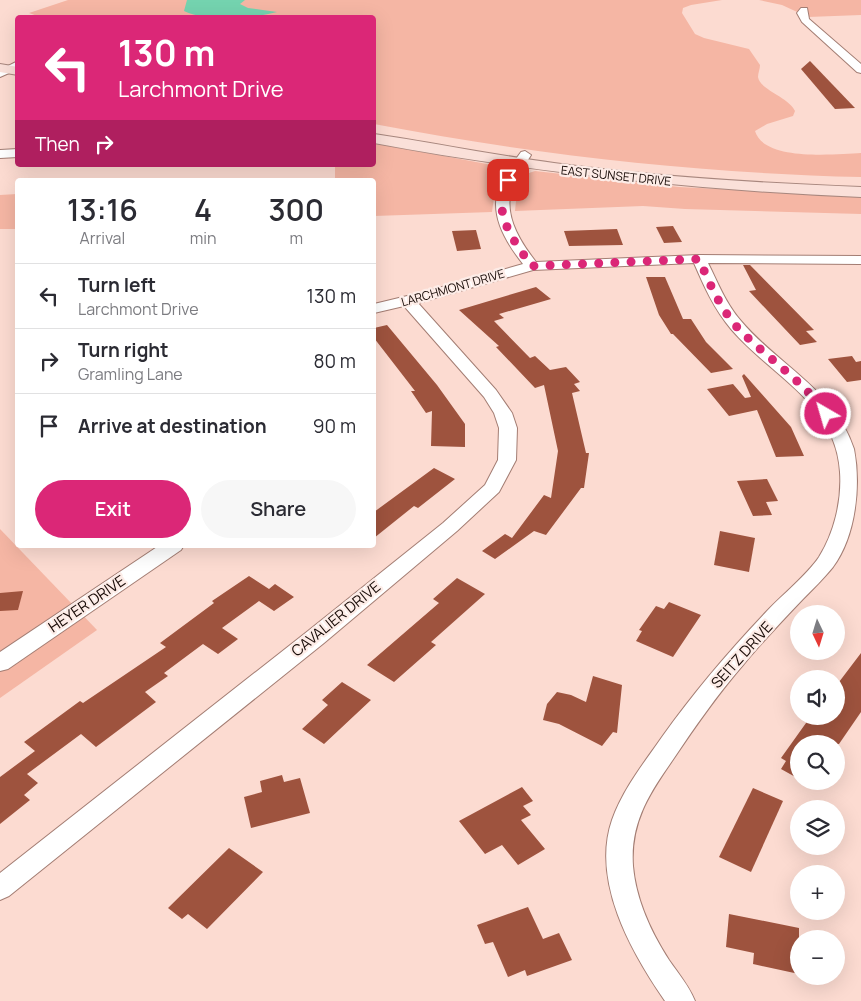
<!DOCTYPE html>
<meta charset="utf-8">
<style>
:root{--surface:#fff;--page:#f7f7f7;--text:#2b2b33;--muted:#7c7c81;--line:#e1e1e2;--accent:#db2777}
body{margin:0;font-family:Manrope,sans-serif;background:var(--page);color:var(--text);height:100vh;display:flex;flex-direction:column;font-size:19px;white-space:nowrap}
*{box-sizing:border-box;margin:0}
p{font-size:16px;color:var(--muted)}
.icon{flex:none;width:28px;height:28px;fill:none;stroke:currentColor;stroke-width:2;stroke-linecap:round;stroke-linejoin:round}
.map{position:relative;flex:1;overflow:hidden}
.drawer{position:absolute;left:15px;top:178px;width:361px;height:370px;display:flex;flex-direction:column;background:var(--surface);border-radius:5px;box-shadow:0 5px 20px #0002}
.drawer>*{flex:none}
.hud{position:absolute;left:15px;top:15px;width:361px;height:152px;border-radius:5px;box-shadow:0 5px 20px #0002;background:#db2777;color:#fff;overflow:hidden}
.needle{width:32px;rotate:176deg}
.buttons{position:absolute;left:790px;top:605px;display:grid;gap:10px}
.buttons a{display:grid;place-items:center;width:55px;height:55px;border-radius:50%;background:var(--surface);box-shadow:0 5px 20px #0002;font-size:25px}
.pin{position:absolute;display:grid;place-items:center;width:42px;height:42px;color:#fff;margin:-21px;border-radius:10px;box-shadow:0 2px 8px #0006}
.me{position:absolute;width:55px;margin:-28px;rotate:322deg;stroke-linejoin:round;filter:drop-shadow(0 0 4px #0008)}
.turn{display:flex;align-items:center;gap:18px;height:105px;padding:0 20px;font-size:22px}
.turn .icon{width:65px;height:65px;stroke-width:2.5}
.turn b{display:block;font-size:35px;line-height:42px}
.then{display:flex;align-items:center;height:48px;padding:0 20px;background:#0003;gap:10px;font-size:19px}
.eta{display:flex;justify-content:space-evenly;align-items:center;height:85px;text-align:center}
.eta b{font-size:30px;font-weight:600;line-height:35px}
.primary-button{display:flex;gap:10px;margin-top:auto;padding:10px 20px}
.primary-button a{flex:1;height:58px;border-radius:30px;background:var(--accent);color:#fff;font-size:20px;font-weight:600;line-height:58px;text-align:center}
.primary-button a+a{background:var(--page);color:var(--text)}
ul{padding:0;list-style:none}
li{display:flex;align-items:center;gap:15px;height:65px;padding:0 20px;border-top:1px solid var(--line)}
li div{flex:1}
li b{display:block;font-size:19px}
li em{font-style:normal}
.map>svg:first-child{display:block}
</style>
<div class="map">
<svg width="861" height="1001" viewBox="0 0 861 1001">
<rect width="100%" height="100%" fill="#fcdbd1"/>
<g fill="#f5b6a4">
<path d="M 68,0 L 722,0 L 691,5 L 683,8 L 682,13 L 695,34 L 704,38 L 749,49 L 760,65 C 760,69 758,73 758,77 C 760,90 789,97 795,111 L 793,116 L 767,124 L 755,131 C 764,162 836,154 861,153 L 861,177 C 696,173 536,155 374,124 L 374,18 L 43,18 L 29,13 Z"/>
<polygon points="759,0 861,0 861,15 808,17 782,5"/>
<polygon points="374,143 503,167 506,171 495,190 492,212 374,216 374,180 335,180 335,165 374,165"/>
<polygon points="535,171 679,187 861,196 861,214 685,209 643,206 515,211 517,191 526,174"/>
<polygon points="17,194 17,229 0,229 0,195"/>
<polygon points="0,529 97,630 0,698"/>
</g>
<path fill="#74d3af" d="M 187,0 L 245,0 L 240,4 L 248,8 L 277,12 C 249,19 210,23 184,11 Z"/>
<g fill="#9e533e">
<polygon points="810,61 855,108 835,109 801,69"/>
<polygon points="673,226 682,242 664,243 656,227"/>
<polygon points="617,229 623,245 569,246 564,231"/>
<polygon points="476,230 481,249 457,251 452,231"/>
<polygon points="743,265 750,265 814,330 806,331 817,342 800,345 749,291 756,290"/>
<polygon points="646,277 665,277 683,319 691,319 706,342 733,369 711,373 673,334 671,334 659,315"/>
<polygon points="536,287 551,299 499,314 504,318 494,321 530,358 535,356 550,370 566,367 580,382 574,384 580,391 572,393 586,453 589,453 584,488 581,488 546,535 534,531 495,559 482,551 505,534 512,538 544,495 551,498 558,451 544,385 535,388 496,347 499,346 459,310"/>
<polygon points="387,325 437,385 465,424 465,447 431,446 432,411 426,413 411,391 415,391 374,338 374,328"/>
<polygon points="852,356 856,362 861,361 861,380 847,382 828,359"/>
<polygon points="744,374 791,427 804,456 776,457 757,410 729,416 707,389 733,384 745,398 751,397 742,376"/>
<polygon points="434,468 455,479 418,508 414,506 374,538 374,512"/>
<polygon points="767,479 778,501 766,502 772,515 753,516 737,481"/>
<polygon points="720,531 755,538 749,572 714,565"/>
<polygon points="249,576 269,589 275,584 294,597 274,611 259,601 222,628 238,639 218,654 203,644 164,673 168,676 145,692 156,702 96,747 81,734 27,774 38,783 24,795 30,800 0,824 0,777 35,751 24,742 80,701 83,703 166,647 160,643 214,603 212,601"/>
<polygon points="457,578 485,594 431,642 436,645 394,682 367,665 439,603 433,599"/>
<polygon points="23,591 18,610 0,611 0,593"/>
<polygon points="669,602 701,615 673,657 636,641 642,631 639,630 656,606 664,609"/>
<polygon points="861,653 861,712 839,744 799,744 799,779 781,769 786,761 781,758 811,716 836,716 836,686"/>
<polygon points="593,676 622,685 617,733 613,732 602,746 559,724 543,720 547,704 557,692 571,695 586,702"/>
<polygon points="342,682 371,700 324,744 302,729 328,705 322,700"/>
<polygon points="282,775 284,782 300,778 310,813 251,828 244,797 262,792 260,781"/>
<polygon points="522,787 533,801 523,806 531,815 521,820 545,849 518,865 502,845 485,854 459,821"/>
<polygon points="753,788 783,801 751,872 719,857"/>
<polygon points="229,848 263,872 207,929 188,914 182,919 168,908"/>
<polygon points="528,907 543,939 559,933 572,960 527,976 525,970 508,977 493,942 485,944 477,925"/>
<polygon points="729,914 799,928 799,974 753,964 754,953 726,947"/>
</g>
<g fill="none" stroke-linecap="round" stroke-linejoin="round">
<defs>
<g id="minor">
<polygon points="801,8 807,8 809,19 861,64 861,73 857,72 802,22 797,13"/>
<polygon points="18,61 18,69 0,77 0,70"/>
<polygon points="18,149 18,157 0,158 0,150"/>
<path d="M 525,151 L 531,155 C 526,164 518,172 514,182 C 501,211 518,239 536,262 L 699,255 L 861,256 L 861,264 L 708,263 C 718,283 726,304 741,321 C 778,365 835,390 854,449 C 861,485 856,536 833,567 C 824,578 813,589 803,599 C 782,621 762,642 743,665 C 717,695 694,728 672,761 C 649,794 630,823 633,866 C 636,900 651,932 669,960 C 678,973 689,986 695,1001 L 665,1001 C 631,952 591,881 612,820 C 623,789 644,763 662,737 C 694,692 729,651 767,611 C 782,595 807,575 819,557 C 834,533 842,501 840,472 C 836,403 771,376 731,329 C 714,309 704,286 694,263 L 533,270 L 418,303 L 496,390 L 512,413 L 517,428 L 516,460 L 499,492 L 457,531 L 324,643 L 9,896 L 0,900 L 0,873 L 308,631 L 443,523 L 485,485 L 498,460 L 499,428 L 494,413 L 484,397 L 404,306 L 374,313 L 374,304 L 428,291 L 523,264 C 505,241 487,212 501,182 C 506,171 514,162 521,152 Z"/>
<polygon points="160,545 184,545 181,550 8,669 0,671 0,652"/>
</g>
<g id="major">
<polygon points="0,64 18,67 18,75 0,72"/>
<path d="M 374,134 C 434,143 494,155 554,163 C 656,177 758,183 861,187 L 861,197 C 697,190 535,173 374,143 Z"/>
</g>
</defs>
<use href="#minor" stroke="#a37d73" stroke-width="2"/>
<use href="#major" stroke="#a8877e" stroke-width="2"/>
<use href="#minor" fill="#fff" fill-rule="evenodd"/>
<use href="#major" fill="#fae0d9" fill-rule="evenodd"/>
</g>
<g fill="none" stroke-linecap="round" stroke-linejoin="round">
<path stroke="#db2777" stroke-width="9" stroke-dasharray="0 16.2" d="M 508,180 C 490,211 514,242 532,266 L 699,259 C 709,282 719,306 736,326 C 765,357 802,379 826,414"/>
</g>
<g text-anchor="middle" stroke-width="4.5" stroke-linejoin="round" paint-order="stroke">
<g font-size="12" fill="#170a06" stroke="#fdece7">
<text transform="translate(616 176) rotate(6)" y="4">EAST SUNSET DRIVE</text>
<text transform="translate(453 288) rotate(-16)" y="4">LARCHMONT DRIVE</text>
</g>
<g font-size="15" fill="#170a06" stroke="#fdece7">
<text transform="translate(87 604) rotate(-34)" y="5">HEYER DRIVE</text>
<text transform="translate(336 619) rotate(-39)" y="5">CAVALIER DRIVE</text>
<text transform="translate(742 655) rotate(-48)" y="5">SEITZ DRIVE</text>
</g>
</g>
</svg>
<div class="buttons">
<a><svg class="needle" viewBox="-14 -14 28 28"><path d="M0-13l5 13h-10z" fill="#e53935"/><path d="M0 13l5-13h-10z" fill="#7c7c81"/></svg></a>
<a><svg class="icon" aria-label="sound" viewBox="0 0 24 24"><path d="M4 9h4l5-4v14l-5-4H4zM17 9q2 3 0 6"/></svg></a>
<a><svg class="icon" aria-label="search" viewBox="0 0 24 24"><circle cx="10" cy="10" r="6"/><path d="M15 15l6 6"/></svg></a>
<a><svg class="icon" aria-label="layers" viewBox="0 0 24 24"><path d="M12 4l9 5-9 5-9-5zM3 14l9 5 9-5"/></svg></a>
<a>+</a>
<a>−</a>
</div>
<div class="pin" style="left:508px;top:180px;background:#d93025"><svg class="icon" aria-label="arrive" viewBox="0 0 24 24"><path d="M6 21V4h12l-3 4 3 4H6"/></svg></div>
<svg class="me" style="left:826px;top:414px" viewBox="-20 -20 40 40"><circle r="17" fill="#db2777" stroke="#fff" stroke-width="3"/><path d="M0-11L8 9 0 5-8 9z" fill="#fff"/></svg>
<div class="hud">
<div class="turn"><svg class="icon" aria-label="left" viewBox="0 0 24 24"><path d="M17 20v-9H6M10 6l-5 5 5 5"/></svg><div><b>130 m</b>Larchmont Drive</div></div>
<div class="then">Then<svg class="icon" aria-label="right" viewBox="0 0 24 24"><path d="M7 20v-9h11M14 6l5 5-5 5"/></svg></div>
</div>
<section class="drawer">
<div class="eta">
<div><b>13:16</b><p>Arrival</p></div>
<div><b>4</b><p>min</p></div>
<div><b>300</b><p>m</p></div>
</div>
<ul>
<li><svg class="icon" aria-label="left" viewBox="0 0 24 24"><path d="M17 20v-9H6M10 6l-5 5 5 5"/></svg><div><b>Turn left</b><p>Larchmont Drive</p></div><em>130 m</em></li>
<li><svg class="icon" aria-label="right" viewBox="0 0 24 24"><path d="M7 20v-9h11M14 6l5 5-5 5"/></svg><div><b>Turn right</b><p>Gramling Lane</p></div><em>80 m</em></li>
<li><svg class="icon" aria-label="arrive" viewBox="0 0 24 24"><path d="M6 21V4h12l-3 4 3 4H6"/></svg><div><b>Arrive at destination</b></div><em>90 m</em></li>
</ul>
<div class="primary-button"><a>Exit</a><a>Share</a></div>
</section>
</div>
